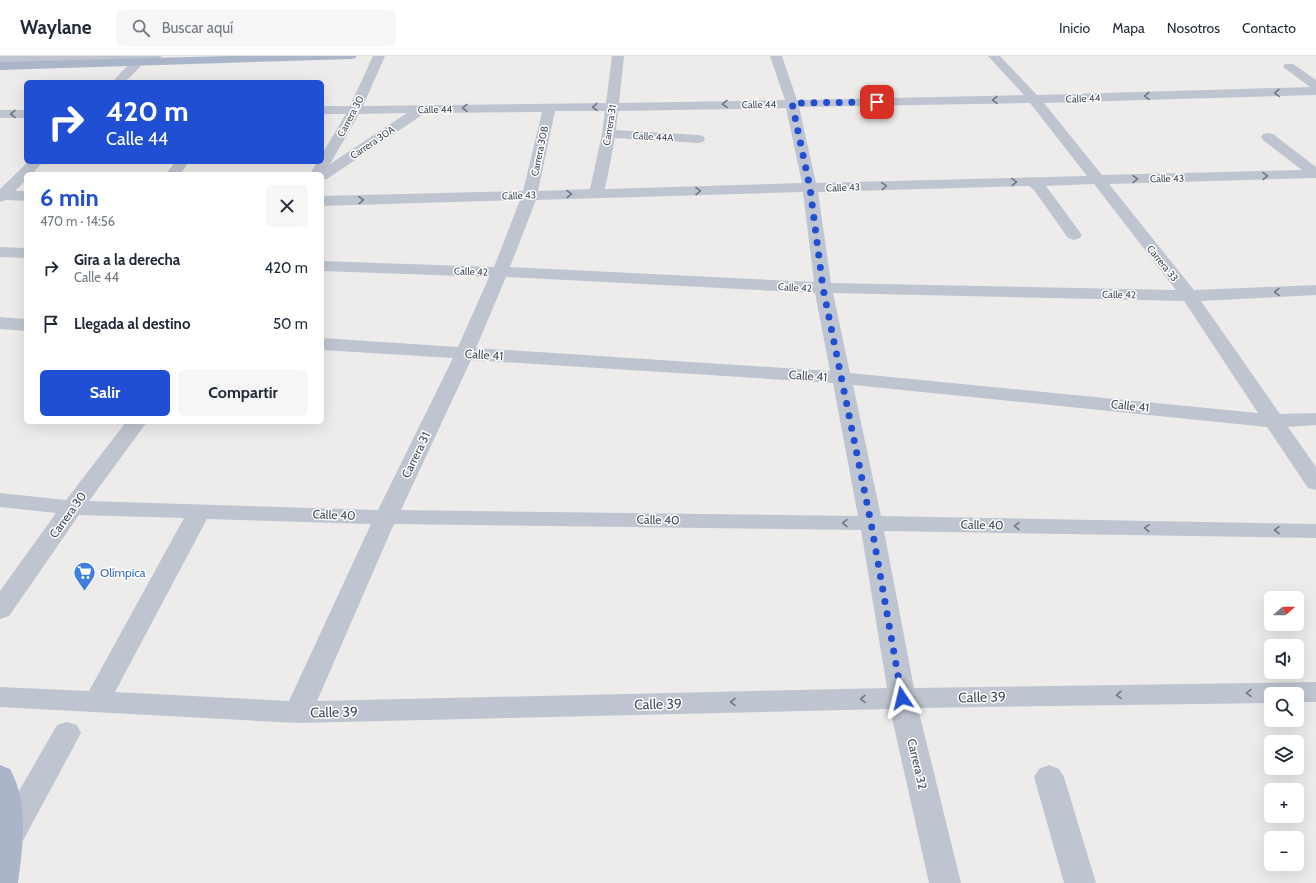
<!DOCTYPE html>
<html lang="es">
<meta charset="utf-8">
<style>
:root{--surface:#fff;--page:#f6f6f7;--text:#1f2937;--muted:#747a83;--line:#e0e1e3;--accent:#204fd3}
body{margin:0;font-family:Cabin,sans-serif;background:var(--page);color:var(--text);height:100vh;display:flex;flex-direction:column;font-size:15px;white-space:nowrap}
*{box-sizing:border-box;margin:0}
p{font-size:13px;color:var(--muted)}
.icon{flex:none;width:22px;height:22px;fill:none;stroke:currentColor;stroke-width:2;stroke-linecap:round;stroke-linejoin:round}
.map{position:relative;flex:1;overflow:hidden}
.side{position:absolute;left:24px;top:116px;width:300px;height:252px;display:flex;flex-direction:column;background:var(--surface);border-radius:6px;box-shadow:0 4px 16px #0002}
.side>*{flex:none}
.hud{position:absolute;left:24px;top:24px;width:300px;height:84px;border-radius:6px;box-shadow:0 4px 16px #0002;background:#204fd3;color:#fff;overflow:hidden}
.needle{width:26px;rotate:69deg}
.buttons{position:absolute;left:1264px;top:535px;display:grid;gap:8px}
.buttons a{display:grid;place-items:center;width:40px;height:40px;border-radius:6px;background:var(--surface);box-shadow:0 4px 16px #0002;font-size:20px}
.pin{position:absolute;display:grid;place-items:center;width:34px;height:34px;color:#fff;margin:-17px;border-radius:8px;box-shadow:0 2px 6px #0006}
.me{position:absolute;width:44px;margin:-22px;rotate:350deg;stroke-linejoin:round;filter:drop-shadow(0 0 3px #0008)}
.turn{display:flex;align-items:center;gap:14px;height:84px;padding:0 16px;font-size:18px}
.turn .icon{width:52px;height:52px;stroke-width:2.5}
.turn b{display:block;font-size:28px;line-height:34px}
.round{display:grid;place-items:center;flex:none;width:42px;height:42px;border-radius:6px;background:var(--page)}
.summary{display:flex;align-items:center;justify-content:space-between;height:68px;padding:0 16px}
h1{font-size:24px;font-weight:700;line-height:30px;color:var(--accent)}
.button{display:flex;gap:8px;margin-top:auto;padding:8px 16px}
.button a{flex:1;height:46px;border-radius:6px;background:var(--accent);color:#fff;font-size:16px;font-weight:700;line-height:46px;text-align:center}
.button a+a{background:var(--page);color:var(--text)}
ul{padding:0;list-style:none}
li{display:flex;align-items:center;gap:12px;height:56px;padding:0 16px}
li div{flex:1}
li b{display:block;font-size:15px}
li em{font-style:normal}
header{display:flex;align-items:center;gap:24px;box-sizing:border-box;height:56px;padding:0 20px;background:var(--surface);border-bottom:1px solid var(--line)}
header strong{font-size:19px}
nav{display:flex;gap:22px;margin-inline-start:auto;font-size:14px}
.search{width:280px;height:36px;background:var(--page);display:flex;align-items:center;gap:10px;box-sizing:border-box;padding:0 14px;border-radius:6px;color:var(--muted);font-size:15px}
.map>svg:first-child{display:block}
</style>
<header>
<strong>Waylane</strong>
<div class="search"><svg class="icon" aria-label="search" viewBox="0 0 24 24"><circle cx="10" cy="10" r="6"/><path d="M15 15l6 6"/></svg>Buscar aquí</div>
<nav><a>Inicio</a><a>Mapa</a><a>Nosotros</a><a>Contacto</a></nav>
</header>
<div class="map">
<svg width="1316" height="827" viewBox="0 0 1316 827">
<rect width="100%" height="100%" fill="#eeeceb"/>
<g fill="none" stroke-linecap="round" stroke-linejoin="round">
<g fill="#bfc5d0" fill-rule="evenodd">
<polygon points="0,0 162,0 160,2 142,4 144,6 142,9 125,26 112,26 133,4 0,7"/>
<path d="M 373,0 L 385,0 L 363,50 L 606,47 L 612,0 L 624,0 L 619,47 L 785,44 L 770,0 L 782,0 L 797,44 L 1024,39 L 988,0 L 1000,0 L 1037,39 L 1310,31 L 1283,11 L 1285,8 L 1293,8 L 1316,24 L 1316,39 L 1044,47 L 1102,119 L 1302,114 L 1263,84 L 1261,81 L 1263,78 L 1268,77 L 1273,78 L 1316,111 L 1316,122 L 1109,128 L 1194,234 L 1316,229 L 1316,239 L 1201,245 L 1280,358 L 1316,357 L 1316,369 L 1288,371 L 1316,411 L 1316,434 L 1308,432 L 1267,371 L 853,329 L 881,460 L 1316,468 L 1316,482 L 884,475 L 914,632 L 1316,626 L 1316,646 L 1297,646 L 1297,638 L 1271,638 L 1271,647 L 918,652 L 961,827 L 929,827 L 890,653 L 298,667 L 0,651 L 0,631 L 89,635 L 184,462 L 79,459 L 9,560 L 0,563 L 0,535 L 56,457 L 0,451 L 0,437 L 66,444 L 126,366 L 147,366 L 89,445 L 378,454 L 453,302 L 322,294 L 322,282 L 458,291 L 489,221 L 322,215 L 322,205 L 494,211 L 520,144 L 322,150 L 322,140 L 523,135 L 542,56 L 425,57 L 327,123 L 322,124 L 322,118 L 310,118 L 317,106 L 322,106 L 322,98 L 346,58 L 322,58 L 322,50 L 350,50 ZM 1030,47 L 1087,120 L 816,127 L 799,51 ZM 786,52 L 802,127 L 605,133 L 615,82 L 698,87 L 703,86 L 705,83 L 703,80 L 698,79 L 616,74 L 618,55 ZM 555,55 L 605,55 L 602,78 L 590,133 L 538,135 ZM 407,57 L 330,108 L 359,58 ZM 1094,128 L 1176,234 L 831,227 L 818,136 L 1029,130 L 1034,134 L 1068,182 L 1074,184 L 1080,182 L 1082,179 L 1046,130 ZM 803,136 L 814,226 L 510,211 L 536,144 ZM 506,221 L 815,237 L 830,315 L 476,292 ZM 833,237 L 1184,245 L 1258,357 L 850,317 ZM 471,304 L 833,327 L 858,460 L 401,454 ZM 207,463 L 371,468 L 289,645 L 115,636 ZM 394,468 L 861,474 L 887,632 L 317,645 Z"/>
<rect x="0" y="54" width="26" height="8"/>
<polygon points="28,106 43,106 32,118 26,118 26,124 15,135 26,135 26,145 6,144 0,146 0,133"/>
<polygon points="175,106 189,106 180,118 166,118"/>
<polygon points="0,191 26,192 26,202 0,201"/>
<polygon points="0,261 26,263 26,275 0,273"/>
<polygon points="67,666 77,669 81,677 19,792 8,796 0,793 0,768 57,669"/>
<polygon points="1049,709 1059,713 1064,721 1096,827 1064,827 1034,721 1039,713"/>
</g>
<g fill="#abb5ca" fill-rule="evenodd">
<polygon points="227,0 357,0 355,2 351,3 0,14 0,6"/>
<path d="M 0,709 L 10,713 C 29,747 23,790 18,827 L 0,827 Z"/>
</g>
</g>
<defs><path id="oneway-chevron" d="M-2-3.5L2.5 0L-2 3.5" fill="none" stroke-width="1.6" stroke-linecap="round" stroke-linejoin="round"/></defs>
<g stroke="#707682">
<use href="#oneway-chevron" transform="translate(1277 37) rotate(178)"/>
<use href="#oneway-chevron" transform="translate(1147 40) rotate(178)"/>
<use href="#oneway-chevron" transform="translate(995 44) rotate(179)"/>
<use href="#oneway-chevron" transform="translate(725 48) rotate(179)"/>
<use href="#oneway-chevron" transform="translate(595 51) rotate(179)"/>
<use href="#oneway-chevron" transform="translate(465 52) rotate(179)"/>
<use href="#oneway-chevron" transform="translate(13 58) rotate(179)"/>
<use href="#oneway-chevron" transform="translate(1265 120) rotate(-1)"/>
<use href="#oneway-chevron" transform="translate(1135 123) rotate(-1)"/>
<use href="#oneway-chevron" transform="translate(1014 126) rotate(-2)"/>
<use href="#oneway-chevron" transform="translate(884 130) rotate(-2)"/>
<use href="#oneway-chevron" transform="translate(698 135) rotate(-1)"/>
<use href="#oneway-chevron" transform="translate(569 138) rotate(-2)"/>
<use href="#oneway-chevron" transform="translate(361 144) rotate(-2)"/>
<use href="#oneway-chevron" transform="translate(1277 236) rotate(177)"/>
<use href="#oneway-chevron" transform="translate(845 467) rotate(-179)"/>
<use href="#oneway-chevron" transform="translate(1017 470) rotate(-179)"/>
<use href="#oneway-chevron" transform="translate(1147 472) rotate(-179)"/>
<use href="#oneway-chevron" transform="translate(1277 474) rotate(-179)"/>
<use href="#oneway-chevron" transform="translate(1249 637) rotate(179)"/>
<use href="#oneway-chevron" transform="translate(1119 639) rotate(179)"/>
<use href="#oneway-chevron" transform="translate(863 643) rotate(179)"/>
<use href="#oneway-chevron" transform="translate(733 646) rotate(179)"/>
</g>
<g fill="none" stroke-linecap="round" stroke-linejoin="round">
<polyline stroke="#204fd3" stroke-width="7" stroke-dasharray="0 12.6" points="877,46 792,47 810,132 823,232 871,467 902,642"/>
</g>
<defs>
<symbol id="supermarket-pin" viewBox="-11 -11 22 30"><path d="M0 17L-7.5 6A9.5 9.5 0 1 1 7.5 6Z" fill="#3f7fe0" stroke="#fff"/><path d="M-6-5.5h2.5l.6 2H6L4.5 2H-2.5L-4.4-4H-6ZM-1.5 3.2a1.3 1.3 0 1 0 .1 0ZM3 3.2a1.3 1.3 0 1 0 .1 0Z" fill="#fff"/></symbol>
</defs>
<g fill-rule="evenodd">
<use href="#supermarket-pin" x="72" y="504" width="25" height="34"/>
</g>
<g text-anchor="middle" stroke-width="3" stroke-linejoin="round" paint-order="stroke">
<g font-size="10" fill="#454b58" stroke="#fff">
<text transform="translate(1083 42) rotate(-2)" y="4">Calle 44</text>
<text transform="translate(759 48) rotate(-1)" y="4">Calle 44</text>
<text transform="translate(435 53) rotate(-1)" y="4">Calle 44</text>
<text transform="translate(350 60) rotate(-62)" y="4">Carrera 30</text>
<text transform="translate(609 69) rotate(-81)" y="4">Carrera 31</text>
<text transform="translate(653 80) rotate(3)" y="4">Calle 44A</text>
<text transform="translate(372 86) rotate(-34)" y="4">Carrera 30A</text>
<text transform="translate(539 95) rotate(-78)" y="4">Carrera 30B</text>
<text transform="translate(1167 122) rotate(-1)" y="4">Calle 43</text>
<text transform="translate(843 131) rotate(-2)" y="4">Calle 43</text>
<text transform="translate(519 139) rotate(-2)" y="4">Calle 43</text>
<text transform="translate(1163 207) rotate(51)" y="4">Carrera 33</text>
<text transform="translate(471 215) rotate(2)" y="4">Calle 42</text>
<text transform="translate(795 231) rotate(3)" y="4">Calle 42</text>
<text transform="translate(1119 238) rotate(1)" y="4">Calle 42</text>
</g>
<g font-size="12" fill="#454b58" stroke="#fff">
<text transform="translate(484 299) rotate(4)" y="4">Calle 41</text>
<text transform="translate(808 320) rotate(4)" y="4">Calle 41</text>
<text transform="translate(1130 350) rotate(6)" y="4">Calle 41</text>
<text transform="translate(416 399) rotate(-64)" y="4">Carrera 31</text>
<text transform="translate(68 459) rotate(-54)" y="4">Carrera 30</text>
<text transform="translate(334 459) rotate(2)" y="4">Calle 40</text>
<text transform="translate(658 464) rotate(1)" y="4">Calle 40</text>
<text transform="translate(982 469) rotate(1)" y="4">Calle 40</text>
<text transform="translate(917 708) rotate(77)" y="4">Carrera 32</text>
</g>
<g font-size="12" fill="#366cbe" stroke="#fff" text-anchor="start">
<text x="100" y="521">Olímpica</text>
</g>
<g font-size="14" fill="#454b58" stroke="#fff">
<text transform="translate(982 641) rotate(-1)" y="5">Calle 39</text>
<text transform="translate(658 648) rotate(-1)" y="5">Calle 39</text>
<text transform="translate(334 656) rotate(-1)" y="5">Calle 39</text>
</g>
</g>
</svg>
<div class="buttons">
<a><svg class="needle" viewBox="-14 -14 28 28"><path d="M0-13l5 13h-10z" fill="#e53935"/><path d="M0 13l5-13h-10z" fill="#747a83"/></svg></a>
<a><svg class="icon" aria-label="sound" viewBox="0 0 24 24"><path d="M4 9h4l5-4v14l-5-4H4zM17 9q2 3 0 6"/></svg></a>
<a><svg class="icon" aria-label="search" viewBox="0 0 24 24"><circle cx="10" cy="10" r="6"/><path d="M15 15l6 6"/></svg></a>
<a><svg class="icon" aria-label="layers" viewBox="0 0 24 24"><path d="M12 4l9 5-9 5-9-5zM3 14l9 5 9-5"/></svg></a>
<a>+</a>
<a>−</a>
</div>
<div class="pin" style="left:877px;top:46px;background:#d93025"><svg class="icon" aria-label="arrive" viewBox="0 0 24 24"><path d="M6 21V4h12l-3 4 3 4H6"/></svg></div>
<svg class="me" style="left:902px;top:642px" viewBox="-20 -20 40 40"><path d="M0-17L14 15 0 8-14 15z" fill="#204fd3" stroke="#fff" stroke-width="4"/></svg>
<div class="hud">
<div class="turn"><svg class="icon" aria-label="right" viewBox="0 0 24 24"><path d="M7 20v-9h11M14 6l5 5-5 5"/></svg><div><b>420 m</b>Calle 44</div></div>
</div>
<section class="side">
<div class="summary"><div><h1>6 min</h1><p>470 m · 14:56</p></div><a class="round"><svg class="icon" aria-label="close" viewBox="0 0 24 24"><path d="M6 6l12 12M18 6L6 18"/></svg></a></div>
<ul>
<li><svg class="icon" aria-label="right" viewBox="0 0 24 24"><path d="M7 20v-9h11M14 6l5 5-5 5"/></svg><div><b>Gira a la derecha</b><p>Calle 44</p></div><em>420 m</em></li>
<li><svg class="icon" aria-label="arrive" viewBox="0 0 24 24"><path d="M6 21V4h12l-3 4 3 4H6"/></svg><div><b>Llegada al destino</b></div><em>50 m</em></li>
</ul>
<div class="button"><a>Salir</a><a>Compartir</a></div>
</section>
</div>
